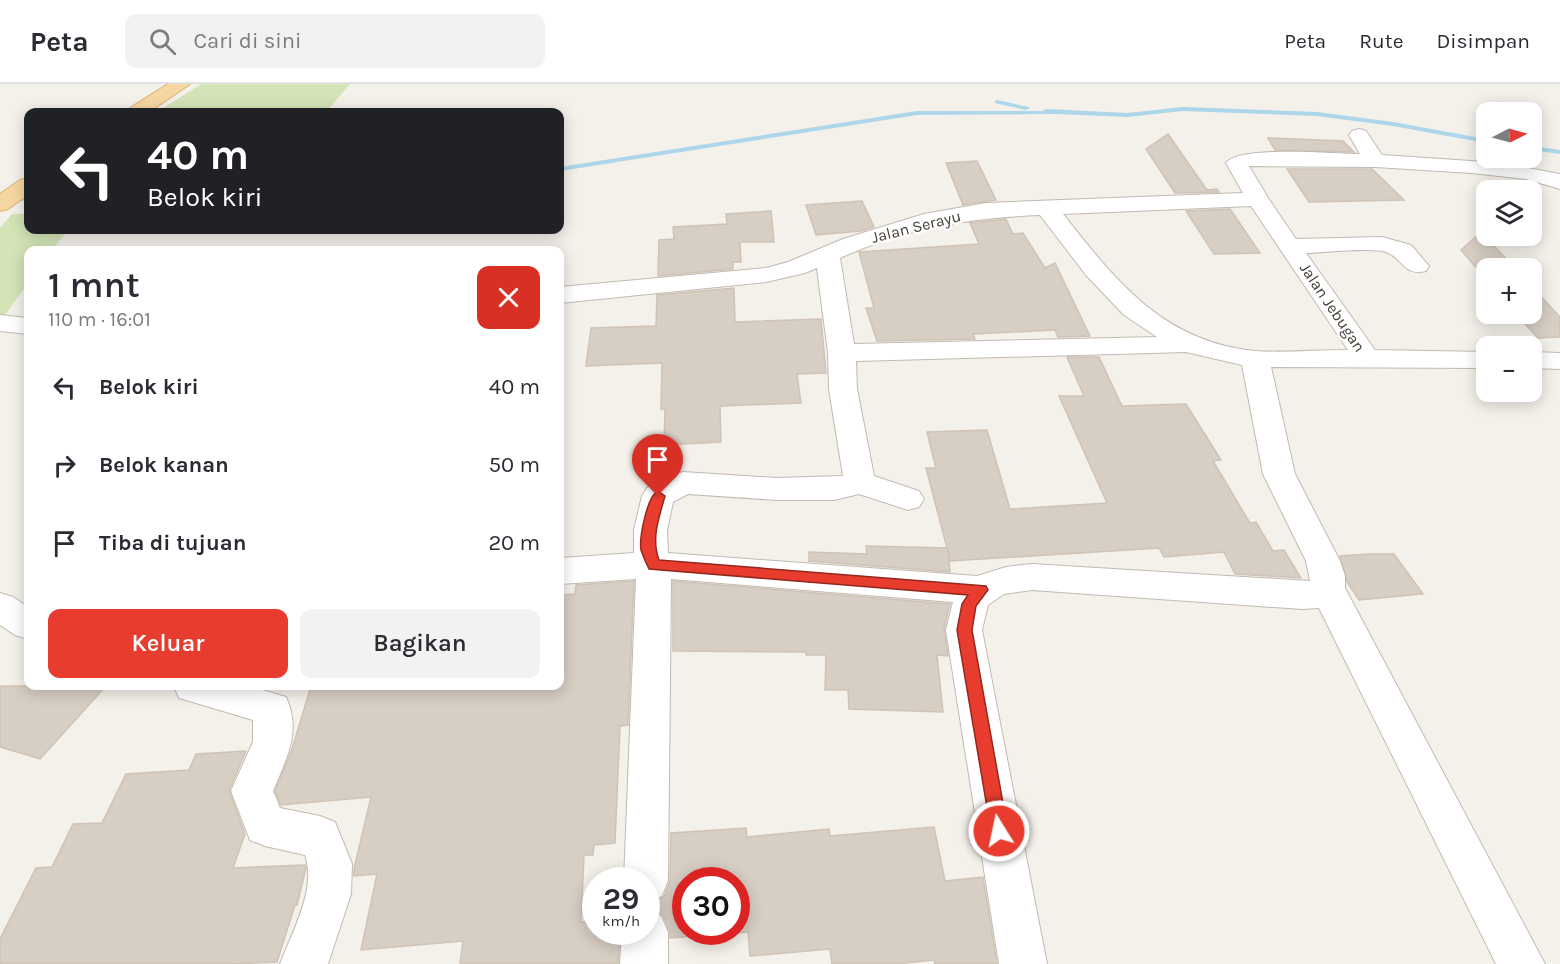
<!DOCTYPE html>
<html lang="id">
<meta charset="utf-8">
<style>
:root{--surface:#fff;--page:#f2f2f3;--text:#2b2b33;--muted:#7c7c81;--line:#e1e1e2;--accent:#e73c2e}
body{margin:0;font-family:Karla,sans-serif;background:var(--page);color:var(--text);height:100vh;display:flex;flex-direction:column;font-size:22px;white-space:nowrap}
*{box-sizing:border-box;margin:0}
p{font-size:20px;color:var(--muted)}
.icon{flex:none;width:33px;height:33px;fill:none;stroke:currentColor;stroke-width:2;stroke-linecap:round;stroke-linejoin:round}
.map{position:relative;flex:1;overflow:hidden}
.side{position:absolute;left:24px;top:162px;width:540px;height:444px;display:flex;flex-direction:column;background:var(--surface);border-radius:12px;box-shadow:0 3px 15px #0003}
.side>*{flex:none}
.banner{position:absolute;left:24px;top:24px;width:540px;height:126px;border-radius:12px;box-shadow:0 3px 15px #0003;background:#202124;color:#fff;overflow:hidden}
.needle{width:39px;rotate:84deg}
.controls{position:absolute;left:1476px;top:18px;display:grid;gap:12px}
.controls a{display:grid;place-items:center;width:66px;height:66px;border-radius:12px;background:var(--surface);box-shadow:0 3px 15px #0003;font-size:30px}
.speed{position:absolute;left:582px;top:783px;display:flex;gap:12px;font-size:30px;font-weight:700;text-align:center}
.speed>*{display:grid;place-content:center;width:78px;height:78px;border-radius:50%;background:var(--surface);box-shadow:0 3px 15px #0003;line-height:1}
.speed small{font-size:15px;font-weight:400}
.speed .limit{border:9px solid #d22;background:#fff;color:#111}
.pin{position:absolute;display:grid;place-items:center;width:51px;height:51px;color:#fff;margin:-62px -26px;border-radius:50% 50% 50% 0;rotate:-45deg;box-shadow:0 0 6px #0007}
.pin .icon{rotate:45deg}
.me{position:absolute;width:66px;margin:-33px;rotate:350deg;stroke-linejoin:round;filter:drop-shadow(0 0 4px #0008)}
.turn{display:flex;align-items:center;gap:21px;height:126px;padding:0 24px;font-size:27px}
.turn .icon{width:78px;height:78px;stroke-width:2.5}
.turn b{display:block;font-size:42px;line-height:51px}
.round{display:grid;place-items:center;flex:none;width:63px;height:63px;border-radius:12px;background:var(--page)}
.head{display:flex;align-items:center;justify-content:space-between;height:102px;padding:0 24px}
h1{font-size:36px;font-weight:600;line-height:45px}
.cta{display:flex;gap:12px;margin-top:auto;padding:12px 24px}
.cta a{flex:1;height:69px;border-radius:12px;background:var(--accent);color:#fff;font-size:24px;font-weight:600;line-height:69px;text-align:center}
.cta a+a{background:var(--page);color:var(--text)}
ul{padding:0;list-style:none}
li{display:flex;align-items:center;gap:18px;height:78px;padding:0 24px}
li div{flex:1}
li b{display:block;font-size:22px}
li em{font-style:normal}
header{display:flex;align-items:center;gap:36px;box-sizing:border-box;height:84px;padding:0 30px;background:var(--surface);border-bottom:2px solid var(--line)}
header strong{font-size:28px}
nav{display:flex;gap:33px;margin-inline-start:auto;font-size:21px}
.search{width:420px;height:54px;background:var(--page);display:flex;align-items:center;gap:15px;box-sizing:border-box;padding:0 21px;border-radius:12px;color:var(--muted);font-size:22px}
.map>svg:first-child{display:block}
</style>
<header>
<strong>Peta</strong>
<div class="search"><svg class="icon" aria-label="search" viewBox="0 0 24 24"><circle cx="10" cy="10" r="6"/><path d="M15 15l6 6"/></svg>Cari di sini</div>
<nav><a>Peta</a><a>Rute</a><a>Disimpan</a></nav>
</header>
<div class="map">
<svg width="1560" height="880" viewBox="0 0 1560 880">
<rect width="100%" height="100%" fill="#f4f0ea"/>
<g fill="#d3e4b7">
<polygon points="201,0 350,0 326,28 157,28"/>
<polygon points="12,130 28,130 28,146 68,146 52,166 28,166 28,199 3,234 0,233 0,144"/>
</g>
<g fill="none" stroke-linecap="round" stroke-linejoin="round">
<g fill="#add6eb" fill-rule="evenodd">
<polygon points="997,16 1028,23 1030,24 1026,26 995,19 995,17"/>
<polygon points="1183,23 1317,28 1393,38 1486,55 1486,59 1393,42 1317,32 1183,27 1127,33 1056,30 917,31 560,87 560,83 917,27 1043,27 1046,25 1127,29"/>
<polygon points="1532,62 1560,66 1560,70 1532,66"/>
<polygon points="28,112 28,116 22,117 18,115"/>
</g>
</g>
<g fill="#d7cec4" stroke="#cfc3b5" stroke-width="1.5" fill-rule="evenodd">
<polygon points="1168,50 1207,106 1217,105 1219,108 1175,109 1146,65"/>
<polygon points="1268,54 1343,57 1354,68 1275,66"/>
<polygon points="977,77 996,116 963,121 946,79"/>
<polygon points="1287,85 1372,85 1404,116 1309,118"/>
<polygon points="862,117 874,143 861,147 816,151 806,121"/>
<polygon points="1230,125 1260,169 1214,170 1186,127"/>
<polygon points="771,127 774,158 740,158 741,178 733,178 733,185 658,192 659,156 674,155 673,143 727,140 726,130"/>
<polygon points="1006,135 1013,150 1023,149 1045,184 1055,179 1090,252 1058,253 1055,246 973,250 975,255 877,257 866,224 874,224 859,168 979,160 970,139"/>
<polygon points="1481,148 1515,184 1486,184 1486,195 1461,166"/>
<polygon points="1532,203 1560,233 1560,253 1538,254 1516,230 1532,230"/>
<polygon points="734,204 735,238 821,235 826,289 797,290 801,319 720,322 721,358 664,361 665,325 661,325 662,279 586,282 591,244 656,242 657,211"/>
<polygon points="1067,273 1099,273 1122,322 1186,320 1221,376 1213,377 1250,439 1256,438 1273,467 1284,466 1301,494 1235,490 1224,468 1164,473 1159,464 950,477 948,466 950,488 809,477 809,468 867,470 866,462 947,464 926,384 936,384 927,348 987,346 1010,425 1107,419 1059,312 1084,312"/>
<polygon points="1370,470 1394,470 1423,510 1359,516 1347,498 1340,472"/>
<polygon points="634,497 628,641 620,642 615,759 594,761 593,771 584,771 581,838 596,837 596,848 620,848 618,880 460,880 463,857 361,866 377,790 354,792 354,785 371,713 281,721 275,707 292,665 311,602 560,602 560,511 575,510 576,501"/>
<polygon points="673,497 950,520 944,545 948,572 937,571 943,628 849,625 848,606 825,606 826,571 806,571 806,568 673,567"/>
<polygon points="0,602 106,602 40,675 0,663"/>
<polygon points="246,667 229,706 245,750 233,784 305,781 306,784 297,821 295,821 277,878 232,880 0,880 0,855 36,784 52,783 73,740 102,739 126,690 189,686 196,670"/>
<path d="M 934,743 L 945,797 L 983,793 L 997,880 L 935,880 L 934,876 L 896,880 L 832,880 L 830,865 L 750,872 L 748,848 L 670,854 L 670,847 L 663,831 L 653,826 L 654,818 L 664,813 L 670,797 L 671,749 L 746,744 L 747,753 L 829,745 L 830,752 ZM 686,796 L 736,796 L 736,848 L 686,848 Z"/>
</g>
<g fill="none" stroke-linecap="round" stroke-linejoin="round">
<defs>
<g id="street">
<path d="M 1359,45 L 1366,47 L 1382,71 L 1501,79 L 1560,90 L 1560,105 L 1526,95 L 1472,89 L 1375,83 L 1249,82 L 1268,114 L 1296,155 L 1382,153 L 1411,161 L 1429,182 L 1426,187 C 1402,193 1403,171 1382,167 C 1359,164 1330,168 1306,169 L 1375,266 L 1486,268 L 1486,284 L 1271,283 L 1295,390 L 1340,477 L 1345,492 L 1345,504 L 1545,880 L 1496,880 L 1319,524 L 1302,525 L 1032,506 L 1004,510 L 988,521 L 982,546 L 1047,880 L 999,880 L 946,546 L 953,518 L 671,495 L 668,796 L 662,812 L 646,818 L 646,796 L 624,796 L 636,495 L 560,500 L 560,474 L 634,469 L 634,446 L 642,412 L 647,404 L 672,391 L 683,388 L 777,394 L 843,392 L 829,305 L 828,269 L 817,184 L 805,189 L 766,198 L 560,219 L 560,203 L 766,184 L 788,178 L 843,155 L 924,130 L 986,119 L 1243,109 L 1226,79 C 1239,61 1336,70 1360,70 L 1349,51 L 1352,47 ZM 1251,122 L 1348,266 C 1317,266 1285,269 1255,267 C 1163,258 1116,197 1063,130 ZM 1040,131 L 1086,191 L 1124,231 L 1157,253 L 854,260 L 840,174 C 906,144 968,134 1040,131 ZM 1186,268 L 1242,281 L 1263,390 L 1306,477 L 1310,497 L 1032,480 L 1006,483 L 977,492 L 668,469 L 667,446 L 673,418 L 688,410 L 777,416 L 834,416 L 859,410 L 908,426 L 919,423 L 924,415 L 919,407 L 874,392 L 857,305 L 856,277 Z"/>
<polygon points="0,231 28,234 28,250 0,247"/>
<polygon points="1532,268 1560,269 1560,285 1532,284"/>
<polygon points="0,509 13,513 28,523 28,555 15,551 0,541"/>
<path d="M 174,602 L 249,602 L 286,613 C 302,648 286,675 273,707 L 280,724 L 320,732 L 335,738 L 352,780 L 351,810 L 328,880 L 280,880 C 292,848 317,805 305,771 L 265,762 L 250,756 L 231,707 L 253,658 L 253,636 L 179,614 Z"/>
<polygon points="646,825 661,832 668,848 668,880 620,880 622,848 646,848"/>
</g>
<g id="primary">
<polygon points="168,0 190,0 149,28 128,28 130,24"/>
<polygon points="28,94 28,111 8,125 0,127 0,110 20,96"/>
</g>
</defs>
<use href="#street" stroke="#c2bab1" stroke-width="2"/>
<use href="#primary" stroke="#dab372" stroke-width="2"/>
<use href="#street" fill="#fff" fill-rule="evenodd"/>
<use href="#primary" fill="#f6d7a2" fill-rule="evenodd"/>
</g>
<path fill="#e73c2e" stroke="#96271e" stroke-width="1.5" d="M 658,407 L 665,412 C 659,434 651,454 659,476 L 986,502 L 988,506 L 976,522 L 972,546 L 1008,747 L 1006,753 L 999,755 L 993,753 L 991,747 L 957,546 L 962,520 L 968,511 L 649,485 C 646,479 643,472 641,466 C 639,455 647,411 658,407 Z"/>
<g text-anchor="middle" stroke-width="5" stroke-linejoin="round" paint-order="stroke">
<g font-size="16" fill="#474139" stroke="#fff">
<text transform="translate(916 142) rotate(-14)" y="6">Jalan Serayu</text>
<text transform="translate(1333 223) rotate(56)" y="6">Jalan Jebugan</text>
</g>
</g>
</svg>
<div class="controls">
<a><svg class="needle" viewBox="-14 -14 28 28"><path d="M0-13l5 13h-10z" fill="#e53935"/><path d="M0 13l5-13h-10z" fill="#7c7c81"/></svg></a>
<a><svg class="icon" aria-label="layers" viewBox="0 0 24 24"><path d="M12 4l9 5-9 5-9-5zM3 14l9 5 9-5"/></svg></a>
<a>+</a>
<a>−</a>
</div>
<div class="speed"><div>29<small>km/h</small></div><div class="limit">30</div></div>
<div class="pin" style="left:658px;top:412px;background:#d93025"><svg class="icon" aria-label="arrive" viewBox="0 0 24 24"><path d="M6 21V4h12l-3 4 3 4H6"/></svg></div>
<svg class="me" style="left:999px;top:747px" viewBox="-20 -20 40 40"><circle r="17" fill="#e73c2e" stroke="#fff" stroke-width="3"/><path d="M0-11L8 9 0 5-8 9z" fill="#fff"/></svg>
<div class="banner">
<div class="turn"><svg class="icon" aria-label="left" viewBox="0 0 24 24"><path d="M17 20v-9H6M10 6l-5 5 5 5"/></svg><div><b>40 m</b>Belok kiri</div></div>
</div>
<section class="side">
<div class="head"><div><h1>1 mnt</h1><p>110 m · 16:01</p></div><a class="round" style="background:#d93025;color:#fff"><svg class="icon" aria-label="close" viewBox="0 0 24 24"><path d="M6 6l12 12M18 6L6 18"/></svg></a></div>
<ul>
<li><svg class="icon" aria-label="left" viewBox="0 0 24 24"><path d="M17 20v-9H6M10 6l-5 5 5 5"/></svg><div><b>Belok kiri</b></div><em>40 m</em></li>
<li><svg class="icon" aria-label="right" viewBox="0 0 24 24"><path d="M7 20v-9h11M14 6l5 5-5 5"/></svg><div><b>Belok kanan</b></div><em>50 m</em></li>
<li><svg class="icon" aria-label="arrive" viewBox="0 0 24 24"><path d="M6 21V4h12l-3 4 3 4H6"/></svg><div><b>Tiba di tujuan</b></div><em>20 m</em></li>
</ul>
<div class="cta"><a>Keluar</a><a>Bagikan</a></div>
</section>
</div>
